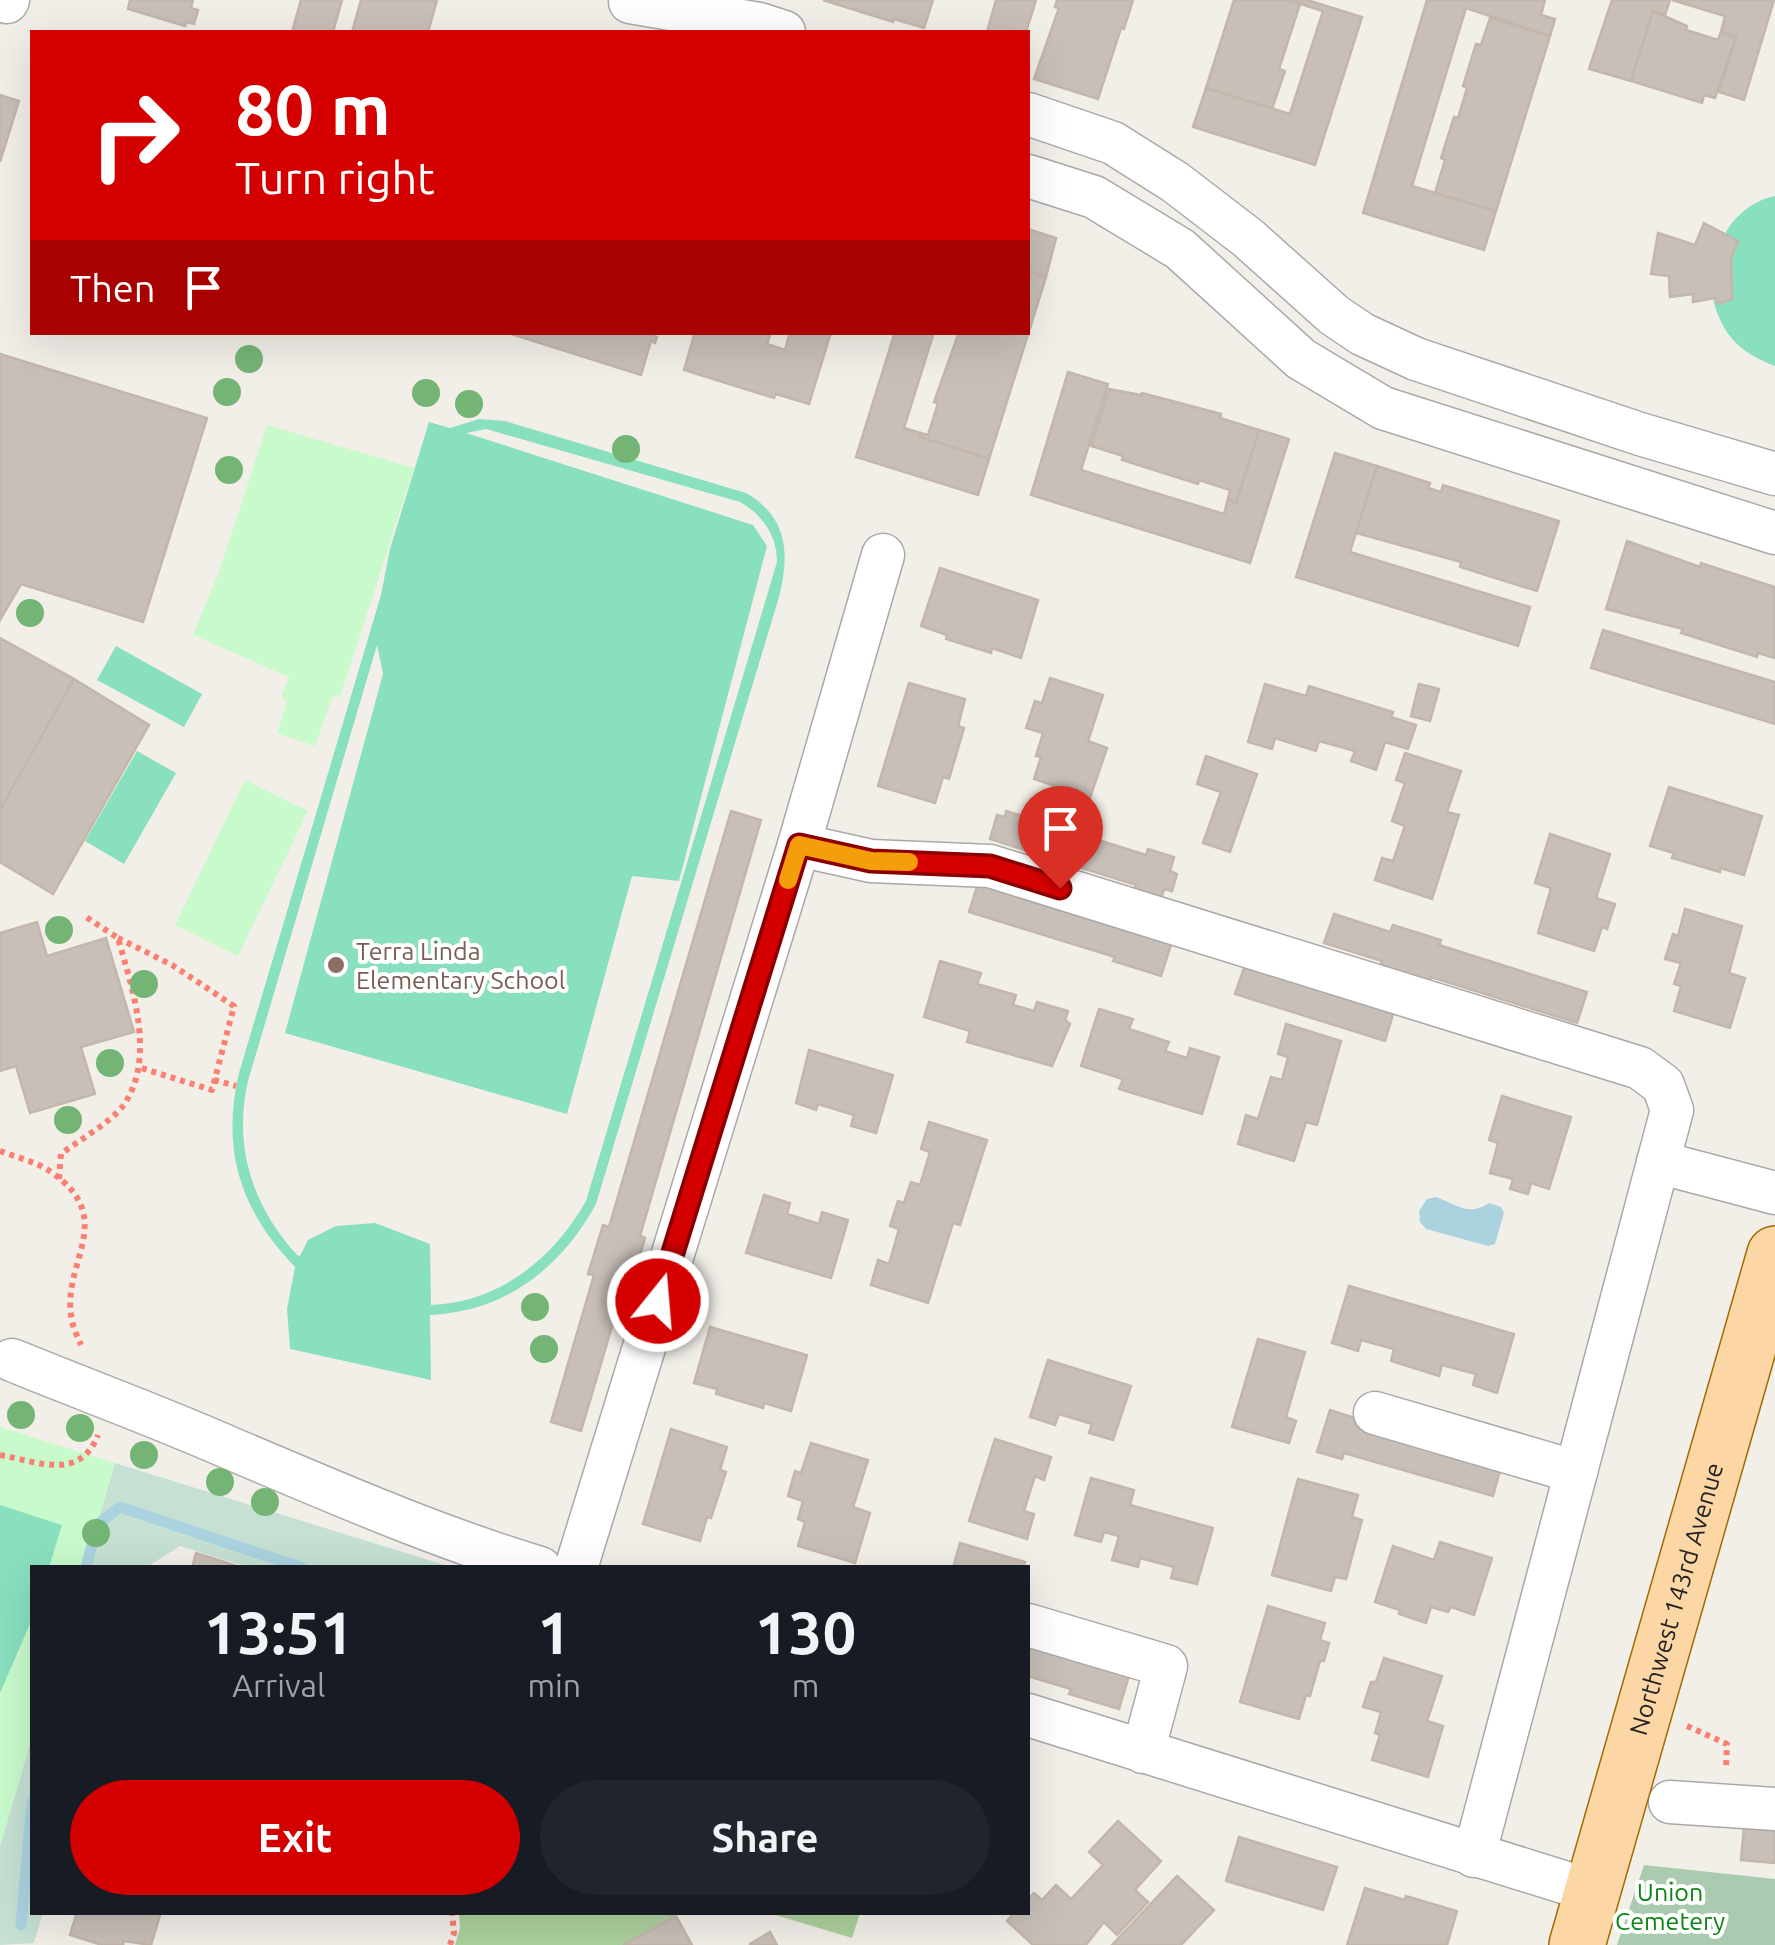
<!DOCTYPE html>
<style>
:root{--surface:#171b24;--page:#20242c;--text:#f1f3f6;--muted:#9ea1a6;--accent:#d40000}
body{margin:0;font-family:Ubuntu,sans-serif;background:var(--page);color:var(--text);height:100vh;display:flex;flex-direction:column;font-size:38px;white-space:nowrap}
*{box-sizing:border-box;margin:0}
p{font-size:32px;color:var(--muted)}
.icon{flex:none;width:55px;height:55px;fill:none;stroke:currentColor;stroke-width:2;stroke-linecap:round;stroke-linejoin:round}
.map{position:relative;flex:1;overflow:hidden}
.details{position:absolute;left:30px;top:1565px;width:1000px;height:350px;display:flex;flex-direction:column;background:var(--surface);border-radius:0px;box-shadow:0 10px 40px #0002}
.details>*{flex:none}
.guide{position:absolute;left:30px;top:30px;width:1000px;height:305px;border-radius:0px;box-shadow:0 10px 40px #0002;background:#d40000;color:#fff;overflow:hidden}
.pin{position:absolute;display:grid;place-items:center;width:85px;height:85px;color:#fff;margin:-102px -42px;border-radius:50% 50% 50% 0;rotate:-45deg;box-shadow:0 0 10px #0007}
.pin .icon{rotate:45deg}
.me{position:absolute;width:110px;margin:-55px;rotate:17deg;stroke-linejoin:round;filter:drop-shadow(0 0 8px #0008)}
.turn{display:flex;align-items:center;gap:35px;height:210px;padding:0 40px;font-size:45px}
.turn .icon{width:130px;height:130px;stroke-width:2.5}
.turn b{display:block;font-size:70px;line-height:85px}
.then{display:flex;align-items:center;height:95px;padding:0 40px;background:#0003;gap:20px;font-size:38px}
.eta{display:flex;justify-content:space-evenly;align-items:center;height:170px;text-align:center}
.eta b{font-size:60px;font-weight:700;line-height:70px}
.action{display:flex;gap:20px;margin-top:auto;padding:20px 40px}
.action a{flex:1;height:115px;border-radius:60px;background:var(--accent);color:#fff;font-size:40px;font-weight:700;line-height:115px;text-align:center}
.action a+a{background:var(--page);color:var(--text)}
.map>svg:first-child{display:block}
</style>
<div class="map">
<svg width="1775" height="1945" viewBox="0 0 1775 1945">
<rect width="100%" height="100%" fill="#f2efe9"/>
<g fill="#add19e">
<polygon points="459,1913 679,1913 622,1945 455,1945 460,1928"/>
<polygon points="769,1913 859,1912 860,1913 852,1938"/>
</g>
<g fill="#c6e0d4">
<polygon points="115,1463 451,1567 248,1567 180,1546 147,1567 84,1568"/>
<polygon points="32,1737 32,1912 43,1913 34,1943 0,1945 0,1846"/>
</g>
<polygon fill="#aacbaf" points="1644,1865 1775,1879 1775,1945 1617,1945"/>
<g fill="#c8facc">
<polygon points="267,425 414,468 340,697 333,696 315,746 277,733 287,701 281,698 289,677 193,635 219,572"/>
<polygon points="245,780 308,811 238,956 175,925"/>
<polygon points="0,1427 115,1463 84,1567 32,1568 32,1737 0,1846"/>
</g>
<g fill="#88e0be" fill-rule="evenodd">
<path d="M 1775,196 L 1775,366 C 1740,353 1722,335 1713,299 L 1718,304 L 1732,299 L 1731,259 L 1738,241 L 1725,234 C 1735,215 1754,200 1775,196 Z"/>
<path d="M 479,419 L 505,421 L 746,493 C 788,517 790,554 779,597 L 596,1204 C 560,1269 506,1311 430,1315 L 431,1380 L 290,1349 L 287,1309 L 295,1267 C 240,1210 221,1150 239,1073 L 381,595 L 390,549 L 429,422 L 450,428 ZM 486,429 L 740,502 C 763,515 777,536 777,562 L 586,1201 C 553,1259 500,1302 431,1305 L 430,1244 L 375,1223 L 336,1226 L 308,1240 L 300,1256 L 297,1255 C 252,1206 233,1145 248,1081 L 377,645 L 383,674 L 285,1033 L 567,1114 L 632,876 L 679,881 L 767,546 L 753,525 L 466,433 Z"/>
<polygon points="116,646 202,694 184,727 97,680"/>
<polygon points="137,751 176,773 124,864 85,841"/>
<polygon points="0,1505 62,1525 49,1567 32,1568 32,1619 0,1693"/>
</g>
<path fill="#aad3df" d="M 1436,1197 C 1457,1204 1467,1217 1489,1203 L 1501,1207 L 1504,1213 L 1495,1244 L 1488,1246 L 1426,1229 L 1420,1222 L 1419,1211 L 1427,1199 Z"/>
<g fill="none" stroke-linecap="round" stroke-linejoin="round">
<g stroke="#aad3df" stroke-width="11">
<polyline points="86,1568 97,1525 120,1507 303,1568"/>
<polyline points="21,1925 32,1801"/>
</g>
</g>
<g fill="#c7bfb8" stroke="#c4b6ab" stroke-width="2.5">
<polygon points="130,0 193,0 191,8 198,10 194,24 187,22 185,26 128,9"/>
<polygon points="301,0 342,0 333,32 292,32"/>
<polygon points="361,0 437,0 428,32 352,32"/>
<polygon points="823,0 933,0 924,28 894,19 893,22"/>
<polygon points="996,0 1036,0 1026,32 987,32"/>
<polygon points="1057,0 1133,0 1124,29 1121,28 1098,99 1034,79 1059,8 1055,7"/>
<polygon points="1234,0 1286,0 1300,4 1279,69 1285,71 1272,109 1206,88"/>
<polygon points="1288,0 1307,0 1362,17 1315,165 1193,127 1206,88 1290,114 1323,11"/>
<polygon points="1427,0 1545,0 1541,15 1555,19 1550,36 1466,8 1412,186 1496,211 1484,250 1363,213"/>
<polygon points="1612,0 1670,0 1665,15 1653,11 1631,81 1589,69"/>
<polygon points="1672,0 1774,0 1744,100 1719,92 1736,37 1721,32 1725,16"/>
<polygon points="1653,11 1687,26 1686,30 1718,40 1721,32 1736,37 1715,98 1704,95 1702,103 1631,81"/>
<polygon points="1490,18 1550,36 1496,211 1435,193 1445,160 1441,158 1454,117 1458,118 1467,88 1463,86 1476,44 1481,45"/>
<polygon points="0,95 19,101 0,162"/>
<polygon points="1704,223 1738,241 1731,259 1732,299 1718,304 1715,298 1693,302 1693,294 1670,297 1669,276 1651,274 1658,233 1695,245"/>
<polygon points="1028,229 1056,238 1046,277 1028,271"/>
<polygon points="1028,271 1046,277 989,459 920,437 921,433 928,435 938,403 934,402 959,332 1028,332"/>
<polygon points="505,332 644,332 657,337 655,343 651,341 641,375"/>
<polygon points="695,332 771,332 767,344 785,350 790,332 831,332 809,404 776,394 774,398 684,370"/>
<polygon points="895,332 934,332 904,428 921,433 920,437 989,459 978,495 856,457"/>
<polygon points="0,354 207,418 143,622 21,584 0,620"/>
<polygon points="1068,372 1108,384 1081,470 1224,514 1228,499 1236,503 1259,430 1289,439 1250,563 1031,495"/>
<polygon points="1109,389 1141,395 1142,393 1221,414 1220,418 1259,430 1236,503 1228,499 1230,490 1199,480 1198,484 1122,460 1123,456 1091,446"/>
<polygon points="1335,453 1377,466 1350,552 1530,607 1518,646 1296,577"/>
<polygon points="1377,466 1430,483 1428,488 1441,492 1443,485 1559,521 1537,591 1460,567 1461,562 1356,533"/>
<polygon points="1627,541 1700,567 1701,563 1775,587 1775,658 1758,653 1757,657 1681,633 1683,629 1606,609"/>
<polygon points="940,568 1038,600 1021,658 992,648 991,653 946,639 947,635 921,626"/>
<polygon points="1603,630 1775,682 1775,724 1591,668"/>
<polygon points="0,638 74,679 0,810"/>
<polygon points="1050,678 1103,695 1088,741 1107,748 1090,798 1034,779 1041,757 1036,756 1043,733 1026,728 1035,701 1042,703"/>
<polygon points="74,679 149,725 53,894 0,862 0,810"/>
<polygon points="909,683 965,699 958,726 964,728 949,779 943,777 935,803 878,786"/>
<polygon points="1265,684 1306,696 1309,686 1393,712 1391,717 1416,725 1408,749 1385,742 1376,770 1351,761 1355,751 1319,741 1316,751 1275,738 1272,749 1248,742"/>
<polygon points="1419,684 1439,689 1430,721 1411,716"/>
<polygon points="1405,753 1461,771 1447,812 1459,815 1432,899 1375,880 1382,858 1393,861 1405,826 1392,821 1405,783 1396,780"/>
<polygon points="1206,756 1257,774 1230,852 1203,843 1221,792 1197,784"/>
<polygon points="1669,787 1762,816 1744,875 1720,868 1720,872 1672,858 1674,853 1650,846"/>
<polygon points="731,811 761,820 640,1236 645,1238 630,1288 624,1286 581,1431 551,1422 594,1275 588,1274 603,1225 609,1227"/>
<polygon points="1006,811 1146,855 1148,849 1174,857 1170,871 1177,874 1172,891 1164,889 1161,900 1134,891 1136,885 990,839 997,815 1005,817"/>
<polygon points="1550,834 1610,854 1596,898 1615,904 1607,929 1602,927 1594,951 1538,933 1551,888 1535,883"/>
<polygon points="979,880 1174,935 1161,976 1113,961 1115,957 969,912"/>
<polygon points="1685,909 1742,926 1729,973 1745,978 1730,1028 1674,1011 1681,986 1674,984 1681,963 1665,959 1673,934 1678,936"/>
<polygon points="1334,914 1390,932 1393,925 1441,940 1439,945 1587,992 1577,1023 1431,977 1429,983 1380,967 1382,961 1324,943"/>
<polygon points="37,922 47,956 106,938 134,1032 81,1047 95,1094 30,1113 16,1066 0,1071 0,933"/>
<polygon points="940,961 981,973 977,984 1016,995 1013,1005 1034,1011 1037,1002 1068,1011 1065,1020 1070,1024 1052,1066 967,1042 970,1031 924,1017"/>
<polygon points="1245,965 1394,1011 1385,1041 1235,994"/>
<polygon points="1099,1009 1133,1019 1129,1029 1169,1042 1165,1051 1187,1058 1190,1048 1219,1057 1202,1114 1119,1089 1123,1079 1081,1066"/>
<polygon points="1286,1024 1341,1041 1317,1125 1306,1122 1294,1161 1238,1144 1246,1115 1258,1119 1271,1077 1282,1080 1288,1057 1278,1054"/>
<polygon points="809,1050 893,1075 876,1133 851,1126 854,1115 818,1104 816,1110 796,1103"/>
<polygon points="1502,1096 1571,1117 1549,1189 1531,1183 1528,1194 1510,1189 1513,1179 1490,1173 1498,1143 1489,1140"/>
<polygon points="929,1122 987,1140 960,1225 953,1223 928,1303 871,1285 878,1260 889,1264 899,1229 890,1226 898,1201 904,1203 911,1182 920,1185 930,1152 921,1149"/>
<polygon points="764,1195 790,1203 787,1214 819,1224 822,1212 848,1220 831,1278 746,1253"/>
<polygon points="1349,1286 1514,1334 1497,1393 1473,1385 1476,1374 1442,1365 1439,1376 1391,1361 1394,1349 1361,1340 1358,1351 1332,1343"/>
<polygon points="710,1327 807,1355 791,1411 764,1403 763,1408 716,1394 717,1389 694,1383"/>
<polygon points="1258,1339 1305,1352 1286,1417 1296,1421 1289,1443 1232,1427"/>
<polygon points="1048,1360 1131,1386 1113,1440 1089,1433 1092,1424 1059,1414 1055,1425 1030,1417"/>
<polygon points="1330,1410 1355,1418 1354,1424 1501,1467 1493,1496 1344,1453 1342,1459 1317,1452"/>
<polygon points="671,1429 727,1447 720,1470 726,1472 711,1518 707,1517 700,1541 643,1524"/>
<polygon points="995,1439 1051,1457 1044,1480 1035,1476 1024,1511 1034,1514 1027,1539 969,1521"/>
<polygon points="811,1443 868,1460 853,1507 870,1513 855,1563 798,1546 805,1522 798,1519 803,1501 788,1496 795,1471 801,1473"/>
<polygon points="1091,1478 1134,1490 1130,1505 1213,1528 1197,1584 1171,1578 1174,1567 1140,1558 1138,1567 1112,1560 1119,1536 1104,1532 1101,1542 1075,1535"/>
<polygon points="1298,1479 1358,1495 1352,1517 1362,1520 1346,1579 1335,1577 1331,1591 1272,1575"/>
<polygon points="1440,1542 1492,1558 1474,1615 1451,1607 1448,1612 1431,1607 1426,1623 1399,1614 1400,1610 1375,1602 1393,1546 1434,1560"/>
<polygon points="960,1543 1025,1562 1023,1568 953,1568"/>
<polygon points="196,1553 243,1568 192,1568"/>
<polygon points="1268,1606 1325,1623 1320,1640 1329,1643 1324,1661 1320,1661 1310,1696 1306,1695 1299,1719 1240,1702"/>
<polygon points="1028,1643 1131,1669 1119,1709 1069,1694 1071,1689 1028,1676"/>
<polygon points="1384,1658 1442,1676 1427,1721 1443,1726 1428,1777 1372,1760 1380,1735 1375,1733 1381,1712 1363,1707 1371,1682 1376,1682"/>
<polygon points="1118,1821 1161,1861 1135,1890 1148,1902 1117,1935 1104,1922 1086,1945 1033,1945 1007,1921 1015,1912 1028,1912 1028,1900 1034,1893 1042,1900 1056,1885 1071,1899 1103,1865 1089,1852"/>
<polygon points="1744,1828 1775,1830 1775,1863 1741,1860"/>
<polygon points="1239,1837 1337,1867 1323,1910 1226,1881"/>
<polygon points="1177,1876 1214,1910 1181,1945 1112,1945"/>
<polygon points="1365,1888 1405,1900 1406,1896 1457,1911 1447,1945 1347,1945"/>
<polygon points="77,1912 161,1912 151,1945 124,1941 123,1945 102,1945 70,1935"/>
<polygon points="676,1916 692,1945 623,1945"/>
<polygon points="770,1932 777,1945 750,1945 750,1944"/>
</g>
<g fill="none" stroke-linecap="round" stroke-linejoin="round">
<defs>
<g id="minor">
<polyline points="7,2 8,0"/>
<polyline points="630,2 759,24 784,32"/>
<polyline points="1028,114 1113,143 1175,182 1248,238 1334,315 1362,334 1416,359 1640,434 1775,474"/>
<polyline points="1028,176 1094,197 1180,249 1301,359 1383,408 1775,533"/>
<polyline points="799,845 871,861 990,866 1640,1068 1663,1085 1672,1110 1474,1856"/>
<polyline points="1658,1162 1775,1193"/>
<path d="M 12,1360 C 85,1390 160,1417 232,1449 C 334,1492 434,1536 540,1568"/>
<polyline points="1375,1413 1576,1472"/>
<polyline points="576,1568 799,845 883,555"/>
<polyline points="1028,1625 1166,1666 1143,1752"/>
<polyline points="1028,1715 1592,1891"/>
<polyline points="1670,1802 1775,1809"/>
</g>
<g id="major">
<path id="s1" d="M 1577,1945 L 1775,1254"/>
</g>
</defs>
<use href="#minor" stroke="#a9a9a9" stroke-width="45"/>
<use href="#major" stroke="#a06b00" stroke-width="58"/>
<g stroke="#fa8072" stroke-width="6" stroke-dasharray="5 5" stroke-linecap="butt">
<polyline points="118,938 172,965 234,1006 212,1090 138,1067"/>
<polyline points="214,1080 236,1086"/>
<path d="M 0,1151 C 16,1157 37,1162 51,1172 C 118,1218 63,1261 71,1315 C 72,1325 77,1336 81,1345"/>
<path d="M 59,1179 L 61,1154 C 78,1141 111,1122 123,1106 C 157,1058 132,988 118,938 L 86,917"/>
<path d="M 0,1455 C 39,1462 80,1481 98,1435"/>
<polyline points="1687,1726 1727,1744 1726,1767"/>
<polyline points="450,1945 454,1933 452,1912"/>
</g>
<use href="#minor" stroke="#fff" stroke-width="42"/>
<use href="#major" stroke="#fcd6a4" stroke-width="55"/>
</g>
<g fill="#74b475">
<circle cx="249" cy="359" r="14"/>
<circle cx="227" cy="392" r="14"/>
<circle cx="426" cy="393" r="14"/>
<circle cx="469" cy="404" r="14"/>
<circle cx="626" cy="449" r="14"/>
<circle cx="229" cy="470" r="14"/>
<circle cx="30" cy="613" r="14"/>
<circle cx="59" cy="930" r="14"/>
<circle cx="144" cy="984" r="14"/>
<circle cx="110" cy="1063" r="14"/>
<circle cx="68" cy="1120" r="14"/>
<circle cx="535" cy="1307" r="14"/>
<circle cx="544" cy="1349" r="14"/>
<circle cx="21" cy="1415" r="14"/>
<circle cx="80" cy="1428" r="14"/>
<circle cx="144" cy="1455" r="14"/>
<circle cx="220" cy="1482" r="14"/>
<circle cx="265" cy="1502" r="14"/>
<circle cx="96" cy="1533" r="14"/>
</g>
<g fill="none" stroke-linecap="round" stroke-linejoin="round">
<defs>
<polyline id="route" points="658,1301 799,845 871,861 990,866 1060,888"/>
</defs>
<use href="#route" stroke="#8a0000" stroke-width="25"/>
<use href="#route" stroke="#d40000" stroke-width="18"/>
<polyline stroke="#f59e0b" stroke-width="18" points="788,880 799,845 871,861 909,862"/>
</g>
<circle fill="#8d6e63" stroke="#fff" stroke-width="4" cx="336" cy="965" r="10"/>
<g text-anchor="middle" stroke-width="8" stroke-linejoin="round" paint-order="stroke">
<g font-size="25" fill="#785e54" stroke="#fff" text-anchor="start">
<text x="356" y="960">Terra Linda<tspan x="356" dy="29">Elementary School</tspan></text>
</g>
<g font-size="25" fill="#222" stroke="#fff">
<text dy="9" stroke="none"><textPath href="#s1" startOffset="360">Northwest 143rd Avenue</textPath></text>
</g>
<g font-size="25" fill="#0c8416" stroke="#fff">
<text x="1670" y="1901">Union<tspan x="1670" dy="29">Cemetery</tspan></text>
</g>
</g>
</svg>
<div class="pin" style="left:1060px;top:888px;background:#d93025"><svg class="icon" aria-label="arrive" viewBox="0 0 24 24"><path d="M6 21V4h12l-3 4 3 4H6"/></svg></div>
<svg class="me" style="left:658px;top:1301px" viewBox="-20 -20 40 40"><circle r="17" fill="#d40000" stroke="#fff" stroke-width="3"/><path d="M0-11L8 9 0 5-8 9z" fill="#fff"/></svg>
<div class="guide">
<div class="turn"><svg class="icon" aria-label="right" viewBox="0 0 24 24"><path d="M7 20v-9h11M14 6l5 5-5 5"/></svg><div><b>80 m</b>Turn right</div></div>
<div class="then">Then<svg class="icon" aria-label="arrive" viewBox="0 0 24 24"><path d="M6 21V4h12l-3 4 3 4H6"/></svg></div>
</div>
<section class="details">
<div class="eta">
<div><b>13:51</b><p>Arrival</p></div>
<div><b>1</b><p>min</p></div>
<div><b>130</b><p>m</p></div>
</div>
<div class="action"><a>Exit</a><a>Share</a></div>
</section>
</div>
